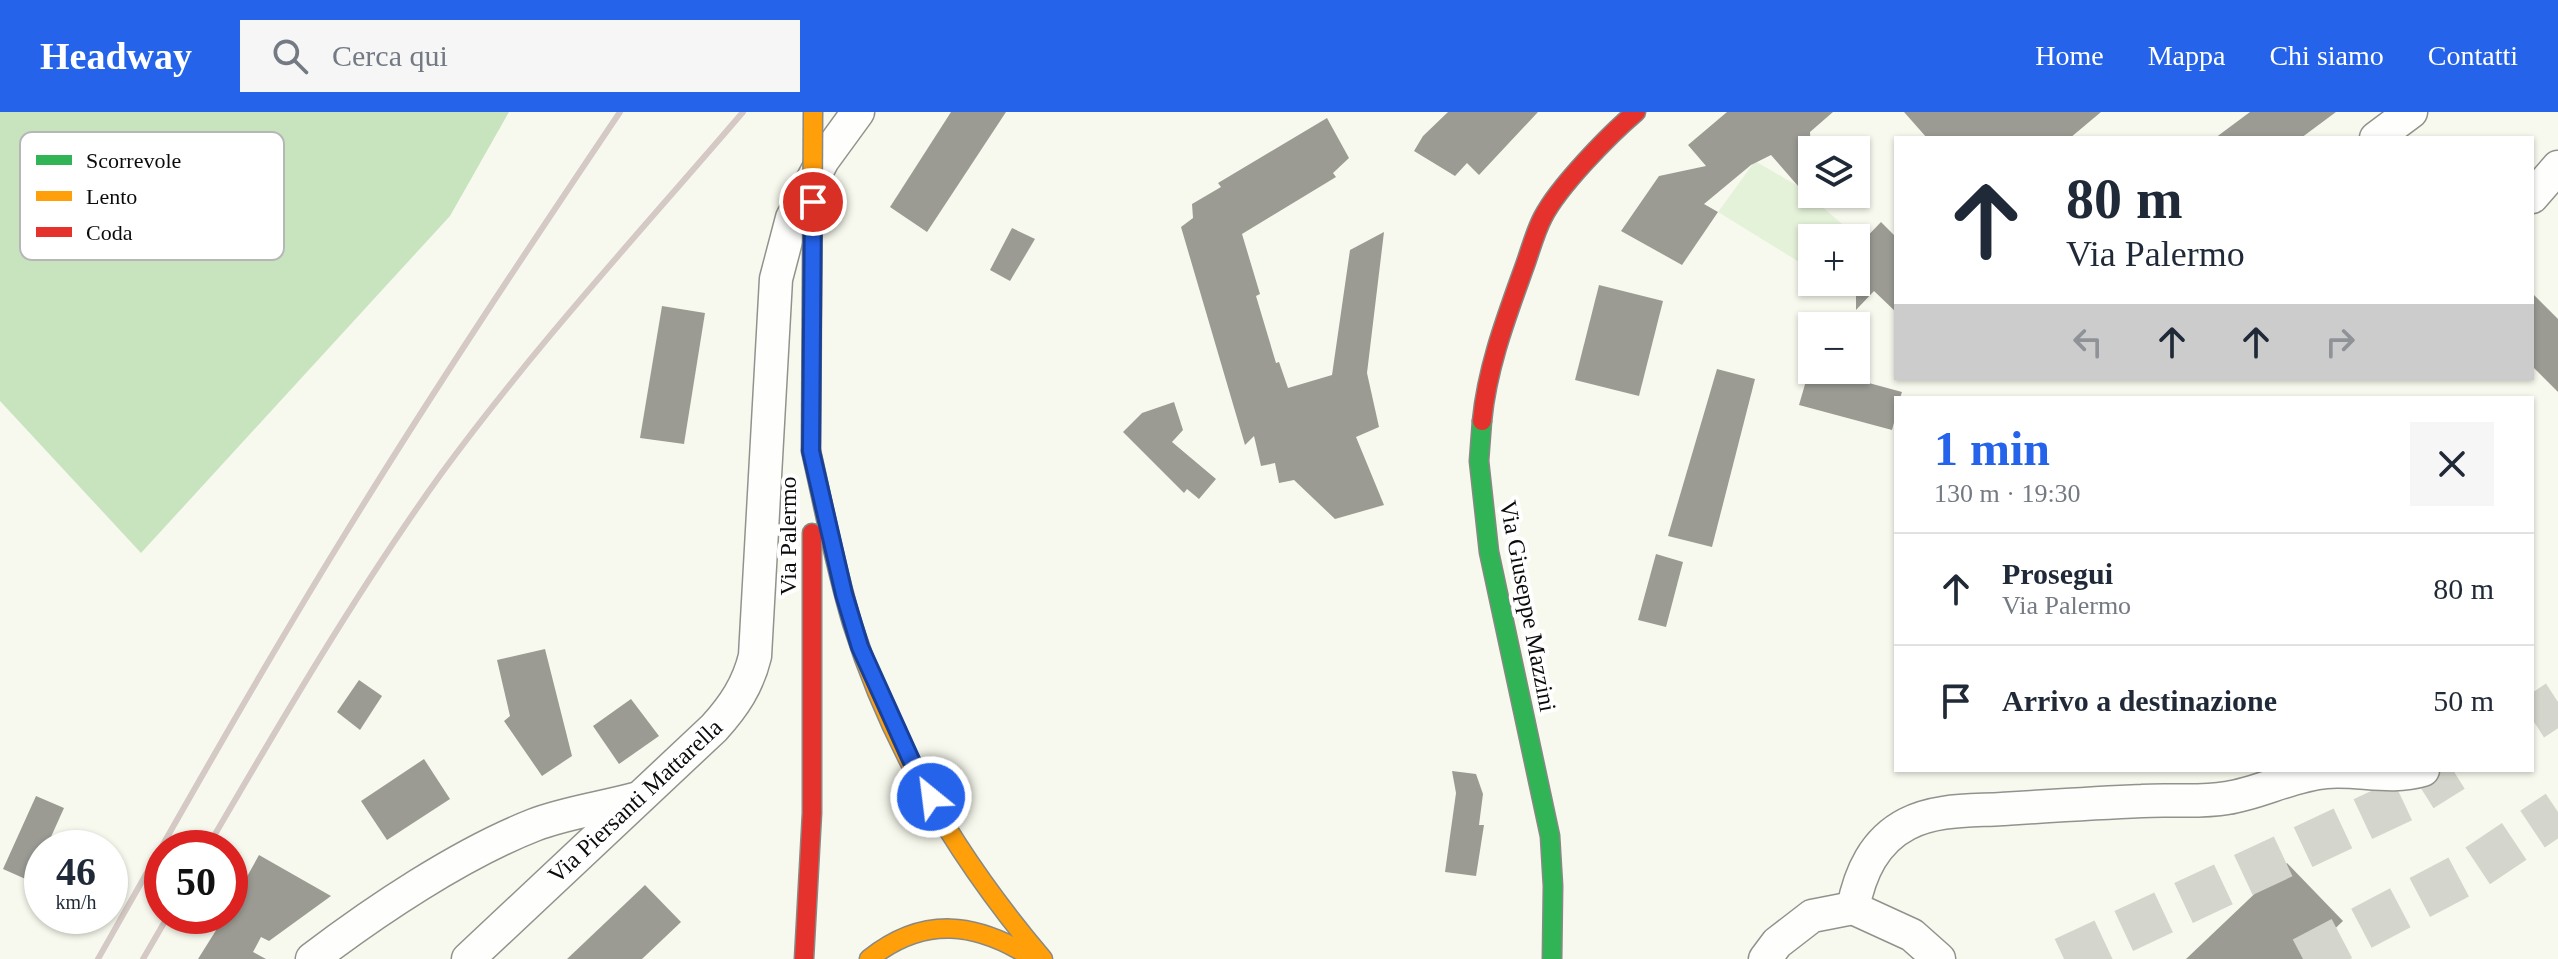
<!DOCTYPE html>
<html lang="it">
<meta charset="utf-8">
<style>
:root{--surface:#fff;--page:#f6f6f7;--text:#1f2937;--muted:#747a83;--line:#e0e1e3;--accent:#2563eb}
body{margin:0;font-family:"Times New Roman",serif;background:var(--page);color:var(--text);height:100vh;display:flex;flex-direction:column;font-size:30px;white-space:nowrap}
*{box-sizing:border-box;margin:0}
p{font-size:26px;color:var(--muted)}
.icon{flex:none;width:44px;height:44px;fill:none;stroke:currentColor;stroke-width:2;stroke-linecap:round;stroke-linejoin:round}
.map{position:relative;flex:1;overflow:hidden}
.panel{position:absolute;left:1894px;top:284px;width:640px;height:376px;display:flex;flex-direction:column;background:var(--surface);border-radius:0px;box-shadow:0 2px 6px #0004}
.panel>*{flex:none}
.banner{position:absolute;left:1894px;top:24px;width:640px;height:244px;border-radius:0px;box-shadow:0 2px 6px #0004;background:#fff;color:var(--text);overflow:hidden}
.fabs{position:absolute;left:1798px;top:24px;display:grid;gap:16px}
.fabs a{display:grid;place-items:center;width:72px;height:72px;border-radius:0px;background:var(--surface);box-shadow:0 2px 6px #0004;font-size:40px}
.speed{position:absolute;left:24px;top:718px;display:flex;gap:16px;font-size:40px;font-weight:700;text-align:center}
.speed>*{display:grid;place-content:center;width:104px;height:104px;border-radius:50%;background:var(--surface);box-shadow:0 2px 6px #0004;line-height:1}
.speed small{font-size:20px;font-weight:400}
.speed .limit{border:12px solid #d22;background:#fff;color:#111}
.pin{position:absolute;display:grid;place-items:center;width:68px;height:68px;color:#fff;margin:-34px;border:4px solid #fff;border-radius:50%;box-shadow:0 2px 8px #0007}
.me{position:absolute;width:88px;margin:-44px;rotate:331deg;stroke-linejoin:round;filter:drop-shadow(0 0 6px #0008)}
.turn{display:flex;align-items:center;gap:28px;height:168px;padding:0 40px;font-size:36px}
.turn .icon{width:104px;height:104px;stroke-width:2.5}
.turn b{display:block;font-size:56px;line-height:68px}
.lanes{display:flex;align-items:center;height:76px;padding:0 40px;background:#0003;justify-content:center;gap:40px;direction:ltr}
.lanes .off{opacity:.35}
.round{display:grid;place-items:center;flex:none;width:84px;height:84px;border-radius:0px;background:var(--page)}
.overview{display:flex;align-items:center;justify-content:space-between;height:136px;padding:0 40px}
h1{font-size:48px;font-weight:600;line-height:60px;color:var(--accent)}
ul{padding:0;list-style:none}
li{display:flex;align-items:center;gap:24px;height:112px;padding:0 40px;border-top:2px solid var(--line)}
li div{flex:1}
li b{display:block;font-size:30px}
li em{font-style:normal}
header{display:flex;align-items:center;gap:48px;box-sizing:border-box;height:112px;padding:0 40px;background:var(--accent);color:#fff}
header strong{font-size:38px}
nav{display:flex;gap:44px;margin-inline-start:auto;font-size:28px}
.search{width:560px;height:72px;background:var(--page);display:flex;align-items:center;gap:20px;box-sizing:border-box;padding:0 28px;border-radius:0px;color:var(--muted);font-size:30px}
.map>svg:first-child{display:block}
</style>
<header>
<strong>Headway</strong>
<div class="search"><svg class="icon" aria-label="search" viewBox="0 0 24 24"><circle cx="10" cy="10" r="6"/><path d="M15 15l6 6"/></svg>Cerca qui</div>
<nav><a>Home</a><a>Mappa</a><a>Chi siamo</a><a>Contatti</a></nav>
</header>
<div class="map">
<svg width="2558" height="847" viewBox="0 0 2558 847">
<rect width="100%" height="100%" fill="#f8f9ee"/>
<polygon fill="#c8e4bf" points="0,0 509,0 450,104 141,441 0,289"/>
<polygon fill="#e5f2da" points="1755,49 1798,74 1862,129 1856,136 1856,126 1812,126 1812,158 1718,100"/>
<g fill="#9b9b94">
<polygon points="951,0 1006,0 927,120 890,95"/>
<polygon points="1448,0 1538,0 1479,63 1467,51 1455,64 1414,39 1423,24"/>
<polygon points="1727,0 1833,0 1810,20 1812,62 1798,74 1771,43 1751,53 1704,92 1718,100 1682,153 1621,119 1659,64 1706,54 1688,33"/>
<polygon points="1904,0 2101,0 2070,26 1927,26"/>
<polygon points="2250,0 2336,0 2301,26 2215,26"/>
<polygon points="1327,6 1349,46 1333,61 1336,65 1242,122 1260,182 1256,184 1276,251 1279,250 1288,276 1332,263 1350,138 1384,120 1367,261 1379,315 1356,325 1384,393 1335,407 1294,368 1279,371 1275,351 1261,354 1254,324 1245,333 1181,115 1193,106 1192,92 1221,75 1218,71"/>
<polygon points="1881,110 1896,125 1896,200 1874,179 1856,198 1856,136"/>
<polygon points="1012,116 1035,127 1010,169 990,158"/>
<polygon points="1599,173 1663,189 1639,284 1575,268"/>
<polygon points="2532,181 2558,207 2558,280 2532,254"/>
<polygon points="662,194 705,201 684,332 640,326"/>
<polygon points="1810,255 1812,258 1821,258 1902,280 1900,286 1896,286 1896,303 1892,318 1799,293"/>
<polygon points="1717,257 1755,267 1712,435 1668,424"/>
<polygon points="1174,290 1183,318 1172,330 1216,367 1199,387 1187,377 1184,381 1123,320 1142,301"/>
<polygon points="1656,442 1683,450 1666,515 1638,508"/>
<polygon points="545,537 572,644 542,664 504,609 510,604 497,548"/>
<polygon points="359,568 382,584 360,618 337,600"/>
<polygon points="631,587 659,624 619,652 593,614"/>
<polygon points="424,647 450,687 387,728 361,689"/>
<polygon points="1452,659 1476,662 1483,682 1479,713 1484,713 1476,764 1445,760 1456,681"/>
<polygon points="36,684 64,696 46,736 42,736 42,744 30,769 3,757"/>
<polygon points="259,743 331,784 269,829 261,825 253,840 266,847 198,847 225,804 230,804 230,795"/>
<polygon points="2287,751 2343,809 2303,847 2186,847"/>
<polygon points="645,773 681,810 642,847 567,847"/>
</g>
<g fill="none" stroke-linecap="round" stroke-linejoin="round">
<g stroke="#d4d5cc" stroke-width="44" stroke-dasharray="44 22" stroke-linecap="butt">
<polyline points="2532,607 2558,590"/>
<polyline points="2064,847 2410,685 2453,658"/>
<polyline points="2303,847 2470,759 2558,700"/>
</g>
<defs>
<g id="street">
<polyline points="2376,26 2411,0"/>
<polyline points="2532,85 2558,55"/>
<path d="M 1853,796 C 1860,761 1874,729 1907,712 C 1936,697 1970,699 2002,697 C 2049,694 2095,691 2142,689 C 2169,687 2199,691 2227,686 C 2260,681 2292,663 2326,660 C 2359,657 2390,668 2423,658"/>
<polyline points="1853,796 1912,823 1939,847"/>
<path d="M 312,847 C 375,799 460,742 534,713 C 565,701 602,696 635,687"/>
<path d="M 468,847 L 714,616 C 734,594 748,573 755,544 L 776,167 L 792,106 L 823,48 L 858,0"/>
<polyline points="1765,847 1777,831 1812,804 1853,796"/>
</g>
<polyline id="fast" points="1482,309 1479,349 1489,440 1550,724 1553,774 1552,847"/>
<g id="slow">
<path d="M 811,339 C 824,396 835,454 852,511 C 891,635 959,748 1043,847"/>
<path d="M 869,847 C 924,803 977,810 1034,847"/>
</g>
<g id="jam">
<path d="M 1482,309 C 1487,256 1506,206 1524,156 C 1530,140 1535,120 1543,105 C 1559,74 1609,23 1636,0"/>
<polyline points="804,847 812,701 812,421"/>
</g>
</defs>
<use href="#street" stroke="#92928d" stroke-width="35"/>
<use href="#fast" stroke="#888984" stroke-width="21"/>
<use href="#slow" stroke="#888984" stroke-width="21"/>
<use href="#jam" stroke="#888984" stroke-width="21"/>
<use href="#street" stroke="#fefefc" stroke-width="32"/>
<use href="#fast" stroke="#30b455" stroke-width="18"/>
<use href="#slow" stroke="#ff9f0a" stroke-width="18"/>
<use href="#jam" stroke="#e5322d" stroke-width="18"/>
<g stroke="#d4c9c4" stroke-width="6">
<path d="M 207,736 C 281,609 355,482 441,362 C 534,235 641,119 743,0"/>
<path d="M 98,847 C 178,706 257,565 342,427 C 431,282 525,141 620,0"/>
<polyline points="143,847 168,804"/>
</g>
<defs>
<polyline id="slow-bridge" points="811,339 813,0"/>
</defs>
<use href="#slow-bridge" stroke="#888984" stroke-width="21" stroke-linecap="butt"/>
<use href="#slow-bridge" stroke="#ff9f0a" stroke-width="18"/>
</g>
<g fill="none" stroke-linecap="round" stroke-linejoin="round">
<defs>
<polyline id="route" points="813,90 811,339 844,482 860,535 916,659 931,685"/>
</defs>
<use href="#route" stroke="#184099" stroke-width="20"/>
<use href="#route" stroke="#2563eb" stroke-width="14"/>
</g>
<g text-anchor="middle" stroke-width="8" stroke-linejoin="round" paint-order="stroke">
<g font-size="24" fill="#0b0b0b" stroke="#fff">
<text transform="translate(788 424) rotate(-90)" y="8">Via Palermo</text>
<text transform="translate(1528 494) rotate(79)" y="8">Via Giuseppe Mazzini</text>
<text transform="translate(635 689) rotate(-43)" y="8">Via Piersanti Mattarella</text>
</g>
</g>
<rect x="20" y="20" width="264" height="128" rx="12" fill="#fff" stroke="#b6b6b6" stroke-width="2"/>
<rect x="36" y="43" width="36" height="10" fill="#30b455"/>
<rect x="36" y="79" width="36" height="10" fill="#ff9f0a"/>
<rect x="36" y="115" width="36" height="10" fill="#e5322d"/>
<g font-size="22" fill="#0b0b0b">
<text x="86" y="56">Scorrevole</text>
<text x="86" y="92">Lento</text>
<text x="86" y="128">Coda</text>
</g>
</svg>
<div class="fabs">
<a><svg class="icon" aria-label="layers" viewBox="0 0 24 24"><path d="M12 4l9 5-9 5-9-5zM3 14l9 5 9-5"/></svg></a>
<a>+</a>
<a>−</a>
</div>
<div class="speed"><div>46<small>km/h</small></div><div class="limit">50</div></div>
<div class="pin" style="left:813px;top:90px;background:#d93025"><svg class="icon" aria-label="arrive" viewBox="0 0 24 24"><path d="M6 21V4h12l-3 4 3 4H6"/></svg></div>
<svg class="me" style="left:931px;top:685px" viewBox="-20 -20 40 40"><circle r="17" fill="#2563eb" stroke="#fff" stroke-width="3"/><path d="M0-11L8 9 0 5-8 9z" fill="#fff"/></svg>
<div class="banner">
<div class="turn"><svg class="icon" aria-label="ahead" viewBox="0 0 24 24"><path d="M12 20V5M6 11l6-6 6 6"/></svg><div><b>80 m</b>Via Palermo</div></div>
<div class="lanes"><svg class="icon off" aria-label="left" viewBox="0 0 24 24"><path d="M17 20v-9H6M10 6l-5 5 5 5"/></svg><svg class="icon" aria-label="ahead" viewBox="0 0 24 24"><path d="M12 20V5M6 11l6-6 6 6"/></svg><svg class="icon" aria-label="ahead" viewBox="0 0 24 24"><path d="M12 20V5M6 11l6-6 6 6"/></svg><svg class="icon off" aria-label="right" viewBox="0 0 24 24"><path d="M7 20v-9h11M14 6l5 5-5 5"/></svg></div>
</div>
<section class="panel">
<div class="overview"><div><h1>1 min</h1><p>130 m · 19:30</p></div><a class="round"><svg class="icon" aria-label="close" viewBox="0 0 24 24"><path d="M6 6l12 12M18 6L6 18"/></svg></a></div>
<ul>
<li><svg class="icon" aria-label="ahead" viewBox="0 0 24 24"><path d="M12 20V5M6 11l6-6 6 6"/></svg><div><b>Prosegui</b><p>Via Palermo</p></div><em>80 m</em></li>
<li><svg class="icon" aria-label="arrive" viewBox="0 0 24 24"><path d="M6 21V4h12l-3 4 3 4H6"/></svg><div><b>Arrivo a destinazione</b></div><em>50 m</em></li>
</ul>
</section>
</div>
